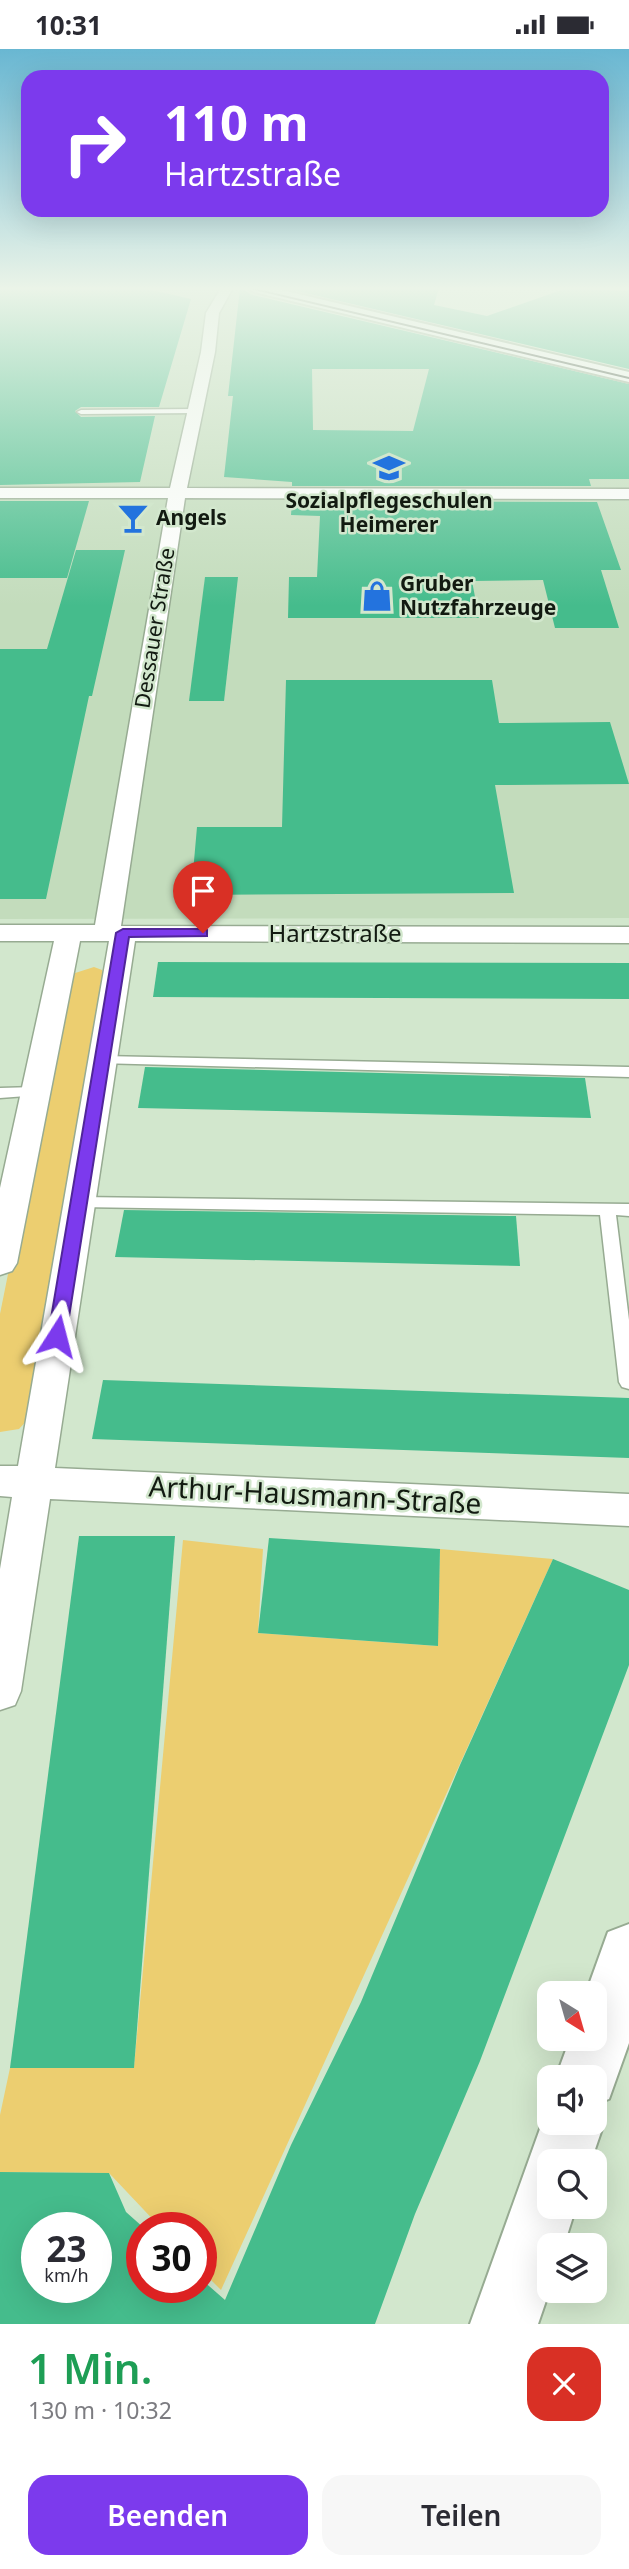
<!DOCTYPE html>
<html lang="de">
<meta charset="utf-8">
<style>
:root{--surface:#fff;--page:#f7f7f7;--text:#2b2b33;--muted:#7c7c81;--accent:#7c3aed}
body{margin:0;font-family:"Noto Sans",sans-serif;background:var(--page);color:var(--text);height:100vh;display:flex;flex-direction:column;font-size:26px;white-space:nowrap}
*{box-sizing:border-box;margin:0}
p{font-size:23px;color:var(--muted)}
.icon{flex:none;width:38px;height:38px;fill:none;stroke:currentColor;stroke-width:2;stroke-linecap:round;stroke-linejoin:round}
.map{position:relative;height:2275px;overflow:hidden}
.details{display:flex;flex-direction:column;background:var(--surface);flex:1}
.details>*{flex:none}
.banner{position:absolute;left:21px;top:21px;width:588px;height:147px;border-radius:21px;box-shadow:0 7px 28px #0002;background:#7c3aed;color:#fff;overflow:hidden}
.needle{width:46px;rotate:143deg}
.buttons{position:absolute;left:537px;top:1932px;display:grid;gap:14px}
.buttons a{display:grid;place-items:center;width:70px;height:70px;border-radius:14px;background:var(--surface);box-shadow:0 7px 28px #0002;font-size:35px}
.speed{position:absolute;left:21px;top:2163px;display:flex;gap:14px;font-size:35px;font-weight:700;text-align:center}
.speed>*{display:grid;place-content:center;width:91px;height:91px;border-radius:50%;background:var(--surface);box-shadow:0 7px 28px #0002;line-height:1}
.speed small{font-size:18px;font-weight:400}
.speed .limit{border:10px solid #d22;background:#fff;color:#111}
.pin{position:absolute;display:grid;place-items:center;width:60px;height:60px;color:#fff;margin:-72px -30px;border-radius:50% 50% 50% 0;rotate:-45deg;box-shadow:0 0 7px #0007}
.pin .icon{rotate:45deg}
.me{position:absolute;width:77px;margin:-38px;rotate:9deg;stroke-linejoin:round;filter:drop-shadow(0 0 5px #0008)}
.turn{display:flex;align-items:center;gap:24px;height:147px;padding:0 28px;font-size:32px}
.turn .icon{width:91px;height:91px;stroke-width:2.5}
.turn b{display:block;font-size:49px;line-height:60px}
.round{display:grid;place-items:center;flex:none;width:74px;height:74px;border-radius:21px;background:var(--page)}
.overview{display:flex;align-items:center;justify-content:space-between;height:119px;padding:0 28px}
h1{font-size:42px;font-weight:600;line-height:52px;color:#1e9e55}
.cta{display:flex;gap:14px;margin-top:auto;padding:14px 28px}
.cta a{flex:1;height:80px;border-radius:21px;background:var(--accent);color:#fff;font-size:28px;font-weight:600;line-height:80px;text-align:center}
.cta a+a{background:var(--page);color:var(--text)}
.status{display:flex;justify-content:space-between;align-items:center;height:49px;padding:0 35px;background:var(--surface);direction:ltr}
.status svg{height:19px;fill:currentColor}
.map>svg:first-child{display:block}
</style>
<div class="status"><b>10:31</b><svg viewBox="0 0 49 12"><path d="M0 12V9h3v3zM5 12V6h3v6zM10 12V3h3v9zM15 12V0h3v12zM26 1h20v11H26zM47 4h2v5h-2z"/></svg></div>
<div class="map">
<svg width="629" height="2275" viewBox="0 0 629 2275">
<rect width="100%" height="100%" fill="#d2e7cd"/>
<polygon fill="#c3dcbc" points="0,239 222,239 629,338 629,869 0,870"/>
<g fill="#ecce70">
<polygon points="94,918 102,921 105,930 30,1368 19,1380 0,1383 0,1265 66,936 72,925"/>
<polygon points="183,1491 263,1500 258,1584 437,1597 440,1500 553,1510 221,2241 201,2221 201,2179 161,2179 109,2124 0,2123 0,2066 10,2019 134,2018"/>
</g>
<g fill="#45bc8c" fill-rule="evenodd">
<polygon points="0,239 143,239 191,250 159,358 81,358 75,362 81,368 155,367 140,433 0,436"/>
<path d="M 240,239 L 253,246 L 629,335 L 629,430 L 589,430 L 591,437 L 292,437 L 292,433 L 224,428 L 233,347 L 228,347 ZM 312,320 L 429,320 L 413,382 L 313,381 Z"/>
<polygon points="284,239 439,239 434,256 487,267 567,239 629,242 629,320"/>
<polygon points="0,452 89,452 67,529 0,529"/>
<polygon points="292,452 597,453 621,521 601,521 619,579 555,579 543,531 472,532 479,569 288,569 289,528 317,528 320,467 291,466"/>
<polygon points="76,501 125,501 92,647 89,647 46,850 0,850 0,600 47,600"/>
<polygon points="205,528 238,528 224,652 189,652"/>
<polygon points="286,631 492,631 499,674 610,673 629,735 495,736 514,844 191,846 197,778 282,778"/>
<polygon points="158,913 629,914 629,950 153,948"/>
<polygon points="145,1018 585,1029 591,1069 138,1059"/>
<polygon points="124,1161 516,1167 520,1217 115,1208"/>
<polygon points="103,1331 629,1349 629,1409 92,1390"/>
<polygon points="79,1487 175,1487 134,2019 10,2019"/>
<polygon points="269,1489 440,1500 438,1597 258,1584"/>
<path d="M 553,1510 L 629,1541 L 629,1616 L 480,2012 L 415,2165 L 375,2275 L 0,2275 L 0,2123 L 109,2124 L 126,2163 L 144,2179 L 142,2238 L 201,2238 L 201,2230 L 225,2251 L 291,2096 L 361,1953 L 460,1716 ZM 37,2179 L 96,2179 L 96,2238 L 37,2238 Z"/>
</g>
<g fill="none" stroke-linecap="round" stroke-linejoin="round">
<defs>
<g id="lane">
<polygon points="194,360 197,364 81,365 77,363 81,361"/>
<polygon points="103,1007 629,1018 629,1028 98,1014 96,1011 98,1008"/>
<polygon points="35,1038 42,1043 40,1046 0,1049 0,1039"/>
<polygon points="79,1148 629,1155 629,1167 616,1166 629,1271 629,1340 622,1338 619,1333 600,1166 79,1158 71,1153"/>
</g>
<polygon id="street" points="221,239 233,239 219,264 215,303 187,439 629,440 629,450 185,449 121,877 629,878 629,894 135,892 55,1419 629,1445 629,1477 50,1450 21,1642 15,1656 0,1661 0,1520 12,1448 0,1447 0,1417 18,1417 109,892 80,892 17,1214 12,1222 0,1226 0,1139 54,892 0,892 0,876 95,876 168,449 0,449 0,439 170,439 201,303 206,264"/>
<g id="secondary">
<polygon points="247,239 273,239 629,323 629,333 254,243"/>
<polygon points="629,1875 629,1994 609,2050 596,2055 604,2074 591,2112 550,2112 550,2158 576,2158 564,2196 550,2196 550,2240 538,2275 470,2275 550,2052 550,2074 595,2074 595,2028 556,2028 570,1990 595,1990 595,1944 586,1944 608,1883"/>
</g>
</defs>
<use href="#lane" stroke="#97ab92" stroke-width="3"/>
<use href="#street" stroke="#97ab92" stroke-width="3"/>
<use href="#secondary" stroke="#97ab92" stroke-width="4"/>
<use href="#lane" fill="#fff" fill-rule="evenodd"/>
<use href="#street" fill="#fff" fill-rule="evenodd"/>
<use href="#secondary" fill="#fff" fill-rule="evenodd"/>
<polyline stroke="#434e41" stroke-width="2" points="250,239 629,329"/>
</g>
<linearGradient id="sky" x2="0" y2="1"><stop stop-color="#69b7d2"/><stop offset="0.43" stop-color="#ebf4e8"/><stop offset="1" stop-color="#ebf4e8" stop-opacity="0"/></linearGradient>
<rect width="629" height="557" fill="url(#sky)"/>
<polygon fill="#7c3aed" stroke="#51269a" stroke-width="2" points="203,880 207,881 207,887 129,888 66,1287 57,1294 51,1292 48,1287 116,884 123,880"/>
<defs>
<symbol id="school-bare" viewBox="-9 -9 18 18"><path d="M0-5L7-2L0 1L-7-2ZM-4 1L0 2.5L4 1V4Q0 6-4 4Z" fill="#2373de" stroke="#d2e7cd" stroke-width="2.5" paint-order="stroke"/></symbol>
<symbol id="bar-bare" viewBox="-9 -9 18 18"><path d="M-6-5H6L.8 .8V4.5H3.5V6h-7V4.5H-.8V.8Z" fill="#2373de" stroke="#d2e7cd" stroke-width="2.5" paint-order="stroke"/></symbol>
<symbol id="shop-bare" viewBox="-9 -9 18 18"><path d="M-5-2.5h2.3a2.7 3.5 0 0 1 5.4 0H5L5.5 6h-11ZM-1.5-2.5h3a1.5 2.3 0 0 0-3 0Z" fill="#2373de" stroke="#d2e7cd" stroke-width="2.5" paint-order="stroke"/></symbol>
</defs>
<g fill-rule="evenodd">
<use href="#school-bare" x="367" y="397" width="44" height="44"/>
<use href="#bar-bare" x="111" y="447" width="44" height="44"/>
<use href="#shop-bare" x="355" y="525" width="44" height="44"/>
</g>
<g text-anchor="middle" stroke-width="5" stroke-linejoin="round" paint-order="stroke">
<g font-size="21" font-weight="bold" fill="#121a11" stroke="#d2e7cd" text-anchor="start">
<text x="389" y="459" text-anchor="middle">Sozialpflegeschulen<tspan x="389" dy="24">Heimerer</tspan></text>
<text x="156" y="476">Angels</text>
<text x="400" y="542">Gruber<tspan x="400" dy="24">Nutzfahrzeuge</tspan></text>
</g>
<g font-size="21" fill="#121a11" stroke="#d2e7cd">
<text transform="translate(155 579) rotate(-81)" y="7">Dessauer Straße</text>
</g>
<g font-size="24" fill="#121a11" stroke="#d2e7cd">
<text x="335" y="893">Hartzstraße</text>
</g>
<g font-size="28" fill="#121a11" stroke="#d2e7cd">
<text transform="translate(315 1446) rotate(3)" y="10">Arthur-Hausmann-Straße</text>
</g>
</g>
</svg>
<div class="buttons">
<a><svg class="needle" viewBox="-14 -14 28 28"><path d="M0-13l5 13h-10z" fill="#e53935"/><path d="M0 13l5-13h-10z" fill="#7c7c81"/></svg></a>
<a><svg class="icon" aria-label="sound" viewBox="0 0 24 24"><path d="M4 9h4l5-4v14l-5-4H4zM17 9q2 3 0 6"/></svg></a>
<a><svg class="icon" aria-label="search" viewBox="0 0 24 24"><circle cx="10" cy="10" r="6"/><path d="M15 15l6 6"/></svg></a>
<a><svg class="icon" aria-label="layers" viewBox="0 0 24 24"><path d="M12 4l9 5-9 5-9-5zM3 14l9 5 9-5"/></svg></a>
</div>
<div class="speed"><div>23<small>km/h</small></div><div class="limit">30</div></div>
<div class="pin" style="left:203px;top:884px;background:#d93025"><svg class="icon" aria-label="arrive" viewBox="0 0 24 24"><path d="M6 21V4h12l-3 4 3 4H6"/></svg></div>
<svg class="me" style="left:57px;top:1287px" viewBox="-20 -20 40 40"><path d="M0-17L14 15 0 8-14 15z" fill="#7c3aed" stroke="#fff" stroke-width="4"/></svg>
<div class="banner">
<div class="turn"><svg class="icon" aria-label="right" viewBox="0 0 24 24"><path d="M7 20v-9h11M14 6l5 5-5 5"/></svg><div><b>110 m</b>Hartzstraße</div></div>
</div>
</div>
<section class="details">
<div class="overview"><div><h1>1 Min.</h1><p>130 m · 10:32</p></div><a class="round" style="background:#d93025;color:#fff"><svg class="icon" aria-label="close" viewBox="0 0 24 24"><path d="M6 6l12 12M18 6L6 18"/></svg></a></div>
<div class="cta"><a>Beenden</a><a>Teilen</a></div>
</section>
